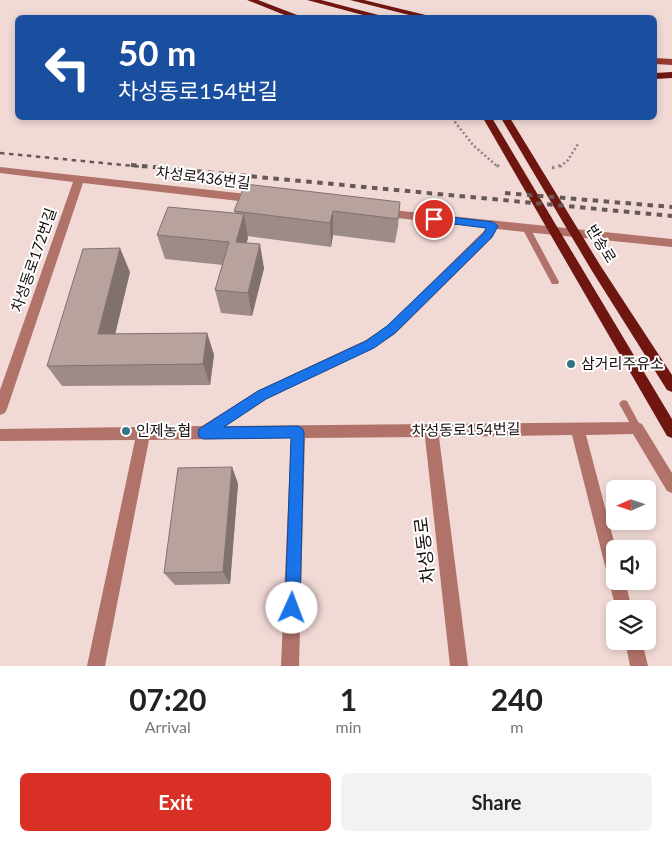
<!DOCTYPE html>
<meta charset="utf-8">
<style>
:root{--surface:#fff;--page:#f2f2f2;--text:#222;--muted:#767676;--accent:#d93025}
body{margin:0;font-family:Lato,"Noto Sans KR",sans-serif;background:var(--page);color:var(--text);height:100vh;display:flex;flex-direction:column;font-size:19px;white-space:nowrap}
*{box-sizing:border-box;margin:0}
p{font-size:16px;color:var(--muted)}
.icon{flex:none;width:28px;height:28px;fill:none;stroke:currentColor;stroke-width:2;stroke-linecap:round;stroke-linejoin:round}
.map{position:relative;height:666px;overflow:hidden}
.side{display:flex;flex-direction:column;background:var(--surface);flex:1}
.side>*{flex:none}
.guide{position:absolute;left:15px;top:15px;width:642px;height:105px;border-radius:8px;box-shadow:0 2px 8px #0003;background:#1a4fa0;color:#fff;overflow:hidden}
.needle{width:32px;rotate:267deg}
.tools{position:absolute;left:606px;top:480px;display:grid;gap:10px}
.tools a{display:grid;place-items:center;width:50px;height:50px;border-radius:8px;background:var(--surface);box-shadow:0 2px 8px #0003;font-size:25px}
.pin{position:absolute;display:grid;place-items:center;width:42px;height:42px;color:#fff;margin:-21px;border:2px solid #fff;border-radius:50%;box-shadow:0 1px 5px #0007}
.me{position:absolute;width:55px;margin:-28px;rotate:2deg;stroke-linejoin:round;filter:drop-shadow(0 0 4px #0008)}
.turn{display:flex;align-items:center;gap:18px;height:105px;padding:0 20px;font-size:22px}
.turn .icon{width:65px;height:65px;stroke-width:2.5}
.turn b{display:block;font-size:35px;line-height:42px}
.eta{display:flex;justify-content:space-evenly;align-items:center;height:85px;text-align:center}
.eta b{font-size:30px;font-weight:700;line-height:35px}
.button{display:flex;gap:10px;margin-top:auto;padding:10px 20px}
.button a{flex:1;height:58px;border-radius:8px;background:var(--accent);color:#fff;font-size:20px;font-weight:700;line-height:58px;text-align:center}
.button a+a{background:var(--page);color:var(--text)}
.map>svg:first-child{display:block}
</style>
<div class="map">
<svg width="672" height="666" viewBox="0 0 672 666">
<rect width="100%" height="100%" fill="#f1dad6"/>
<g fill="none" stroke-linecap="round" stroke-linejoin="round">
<g stroke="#91807e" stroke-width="2.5" stroke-dasharray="2 2.5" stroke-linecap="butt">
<polyline points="452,118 473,145 498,167"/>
<polyline points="560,167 568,160 578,144"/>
</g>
<g stroke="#91807e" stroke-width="3" stroke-dasharray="2.5 4" stroke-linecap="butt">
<polyline points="497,165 499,167"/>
<polyline points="552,168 562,165"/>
</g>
<g fill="#b17269" fill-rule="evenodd">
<polygon points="526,225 529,226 558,280 559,282 558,284 552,284 522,228"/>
<polygon points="624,400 627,401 640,425 642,428 640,431 637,432 634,431 621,407 619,404 621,401"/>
</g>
<g fill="#b17269" fill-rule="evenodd">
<polygon points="0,167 256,195 261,199 256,203 83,183 7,409 5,413 0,415 0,390 73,182 0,173"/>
<polygon points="383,209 672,239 672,247 497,229 492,238 395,334 374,348 267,399 226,426 637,422 642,424 672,473 672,493 667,491 633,434 586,435 616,549 615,581 625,581 632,609 616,609 572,435 439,437 468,666 450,666 425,437 305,438 299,666 281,666 291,438 149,440 105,666 87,666 135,440 0,441 0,429 202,426 257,391 366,340 387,326 487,228 379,216 378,213 379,210"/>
<polygon points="625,641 642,641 648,666 630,666"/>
</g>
<polygon fill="#933930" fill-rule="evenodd" points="655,58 672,59 672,65 655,64"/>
<g fill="#6f1611" fill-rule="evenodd">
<polygon points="247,0 258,0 305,18 292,18"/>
<polygon points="307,0 321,0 390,18 374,18"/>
<polygon points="350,0 364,0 438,18 421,18"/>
<polygon points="672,72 672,78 655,79 655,73"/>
<polygon points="483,118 492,118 672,419 672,438 667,436"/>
<polygon points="501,118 510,118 600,265 672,375 672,392 667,390 592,271"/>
</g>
<polyline stroke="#655856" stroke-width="2.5" stroke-dasharray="4.5 4.5" stroke-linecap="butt" points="0,153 144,167"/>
<g stroke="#655856" stroke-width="4" stroke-dasharray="5.5 5.5" stroke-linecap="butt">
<polyline points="131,165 672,216"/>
<polyline points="505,193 672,207"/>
</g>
</g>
<g fill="#9d8b88">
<polygon points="400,202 395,243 333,235 331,247 247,236 248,238 246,243 264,268 252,316 221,313 215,290 223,265 165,259 157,235 235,213 234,211"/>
<polygon points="130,272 115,334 207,333 214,355 210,385 62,386 47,366"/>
<polygon points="232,467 238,484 230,584 175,585 164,573"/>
</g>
<g fill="#80716f">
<polygon points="400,202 398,226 395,243 398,219"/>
<polygon points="333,211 333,235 331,247 330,223"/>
<polygon points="244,214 248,238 240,265 236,242"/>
<polygon points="260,244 264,268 252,316 248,293"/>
<polygon points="120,248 130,272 110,356 98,334"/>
<polygon points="207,333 214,355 210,385 203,364"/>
<polygon points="232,467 238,484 230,584 223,572"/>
</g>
<g fill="#b7a29e" stroke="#80716f">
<polygon points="245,184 400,202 398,219 333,211 330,223 234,211"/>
<polygon points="168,207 244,214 236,242 260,244 248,293 215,290 229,242 157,235"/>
<polygon points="120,248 98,334 207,333 203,364 47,366 83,249"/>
<polygon points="232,467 223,572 164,573 178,468"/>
</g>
<polygon fill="#1a73e8" stroke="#114b97" points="434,215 493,222 498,226 492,237 395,333 374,348 266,399 224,427 298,426 302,428 304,432 300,608 298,613 292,615 287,613 285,608 291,438 204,439 199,437 198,433 199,429 258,391 366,341 387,326 484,233 486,228 430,221 430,217"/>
<g fill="#307783" stroke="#fff" stroke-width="2">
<circle cx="571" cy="364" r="5"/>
<circle cx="126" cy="431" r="5"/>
</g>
<g text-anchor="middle" stroke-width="4" stroke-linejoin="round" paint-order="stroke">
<g font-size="15" fill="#160e0d" stroke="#fff">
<text transform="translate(203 178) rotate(7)" y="5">차성로436번길</text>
<text transform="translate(601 244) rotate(58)" y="5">반송로</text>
<text transform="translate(34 260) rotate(-71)" y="5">차성동로172번길</text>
<text transform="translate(466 430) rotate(-1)" y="5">차성동로154번길</text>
</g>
<g font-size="15" fill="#160e0d" stroke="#fff" text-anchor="start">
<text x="581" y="369">삼거리주유소</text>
<text x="136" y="436">인제농협</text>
</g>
<g font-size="18" fill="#160e0d" stroke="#fff">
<text transform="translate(425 550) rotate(-97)" y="6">차성동로</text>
</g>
</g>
</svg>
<div class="tools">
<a><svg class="needle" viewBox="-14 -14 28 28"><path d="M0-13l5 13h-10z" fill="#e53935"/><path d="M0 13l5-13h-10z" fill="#767676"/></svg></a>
<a><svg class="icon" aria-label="sound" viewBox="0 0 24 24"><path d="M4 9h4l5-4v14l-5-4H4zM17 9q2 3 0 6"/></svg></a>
<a><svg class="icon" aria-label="layers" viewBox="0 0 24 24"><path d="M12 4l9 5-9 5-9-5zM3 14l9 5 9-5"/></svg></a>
</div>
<div class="pin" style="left:434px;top:219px;background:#d93025"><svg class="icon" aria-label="arrive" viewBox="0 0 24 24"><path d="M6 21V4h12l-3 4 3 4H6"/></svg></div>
<svg class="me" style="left:292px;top:608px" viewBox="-20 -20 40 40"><circle r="19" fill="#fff"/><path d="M0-13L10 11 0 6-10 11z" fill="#1a73e8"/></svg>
<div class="guide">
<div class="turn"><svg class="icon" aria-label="left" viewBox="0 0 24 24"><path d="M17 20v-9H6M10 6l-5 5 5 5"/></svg><div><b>50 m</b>차성동로154번길</div></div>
</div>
</div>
<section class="side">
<div class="eta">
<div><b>07:20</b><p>Arrival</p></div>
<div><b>1</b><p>min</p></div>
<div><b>240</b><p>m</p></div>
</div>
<div class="button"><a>Exit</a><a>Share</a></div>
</section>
